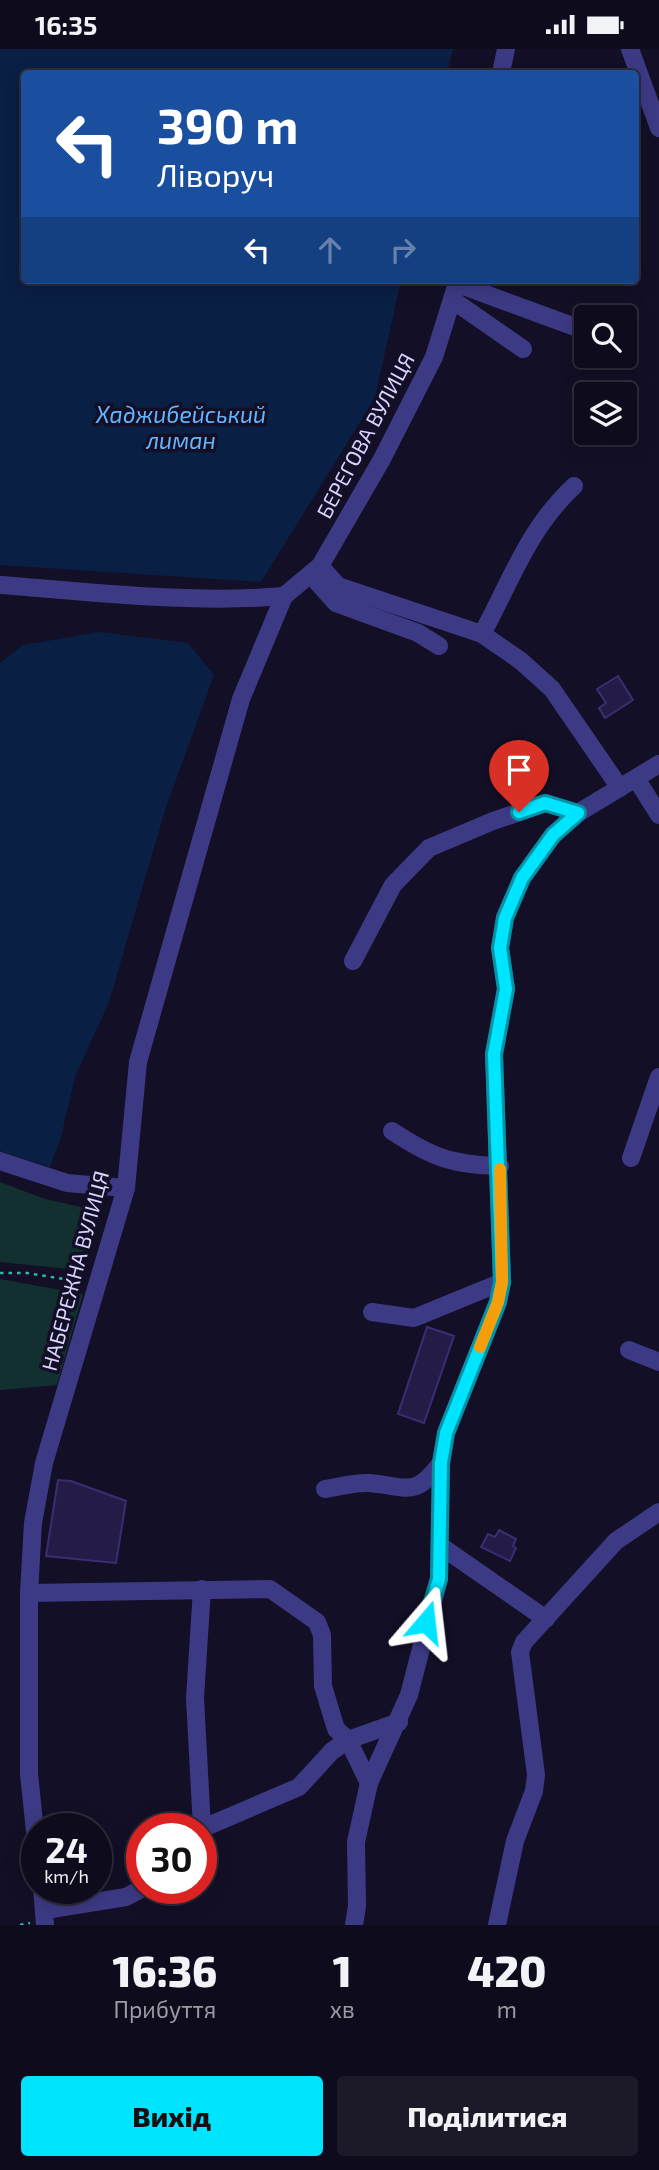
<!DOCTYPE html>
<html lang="uk">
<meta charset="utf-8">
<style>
:root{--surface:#0e0b1c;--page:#1c1929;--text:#f1f3f6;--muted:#9b9ba3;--line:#2e2b3b;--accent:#00e5ff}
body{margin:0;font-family:"Exo 2",sans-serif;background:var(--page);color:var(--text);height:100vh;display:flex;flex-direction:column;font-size:26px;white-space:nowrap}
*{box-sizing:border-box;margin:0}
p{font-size:23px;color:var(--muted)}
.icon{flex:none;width:38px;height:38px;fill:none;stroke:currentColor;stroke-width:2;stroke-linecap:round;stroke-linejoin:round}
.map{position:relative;height:1876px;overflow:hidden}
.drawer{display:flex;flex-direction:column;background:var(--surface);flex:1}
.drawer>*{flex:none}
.guide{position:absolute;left:21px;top:21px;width:618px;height:214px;border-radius:7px;box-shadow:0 4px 18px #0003,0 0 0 2px var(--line);background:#1a4fa0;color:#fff;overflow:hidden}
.buttons{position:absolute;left:574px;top:256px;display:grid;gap:14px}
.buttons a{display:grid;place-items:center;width:63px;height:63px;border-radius:7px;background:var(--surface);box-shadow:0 4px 18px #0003,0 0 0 2px var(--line);font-size:35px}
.speed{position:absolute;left:21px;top:1764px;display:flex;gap:14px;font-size:35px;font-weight:700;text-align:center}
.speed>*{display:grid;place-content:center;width:91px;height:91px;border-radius:50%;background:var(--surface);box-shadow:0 4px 18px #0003,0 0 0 2px var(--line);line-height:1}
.speed small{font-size:18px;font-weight:400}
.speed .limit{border:10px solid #d22;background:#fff;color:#111}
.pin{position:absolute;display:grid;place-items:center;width:60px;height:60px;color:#fff;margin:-72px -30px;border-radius:50% 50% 50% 0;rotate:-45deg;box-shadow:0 0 7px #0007}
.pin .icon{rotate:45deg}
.me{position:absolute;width:77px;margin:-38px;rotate:17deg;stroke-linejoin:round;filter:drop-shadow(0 0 5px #0008)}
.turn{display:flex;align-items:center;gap:24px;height:147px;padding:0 21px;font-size:32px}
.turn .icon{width:91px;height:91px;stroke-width:2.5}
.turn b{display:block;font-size:49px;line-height:60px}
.lanes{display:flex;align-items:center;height:66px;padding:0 21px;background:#0003;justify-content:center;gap:35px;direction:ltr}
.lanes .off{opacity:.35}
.eta{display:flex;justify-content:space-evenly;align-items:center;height:119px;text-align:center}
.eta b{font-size:42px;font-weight:800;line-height:49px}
.cta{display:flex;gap:14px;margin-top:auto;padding:14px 21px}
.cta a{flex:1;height:80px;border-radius:7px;background:var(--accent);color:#111;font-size:28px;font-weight:800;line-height:80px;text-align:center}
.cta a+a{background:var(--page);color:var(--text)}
.status{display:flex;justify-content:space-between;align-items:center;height:49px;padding:0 35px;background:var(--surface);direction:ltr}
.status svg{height:19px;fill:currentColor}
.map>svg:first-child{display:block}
</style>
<div class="status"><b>16:35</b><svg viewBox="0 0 49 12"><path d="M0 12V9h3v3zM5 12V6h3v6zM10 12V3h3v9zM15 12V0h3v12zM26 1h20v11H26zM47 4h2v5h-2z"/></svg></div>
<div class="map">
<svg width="659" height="1876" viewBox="0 0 659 1876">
<rect width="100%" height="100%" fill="#130f26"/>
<g fill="#12302f">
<polygon points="0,1133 45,1150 94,1161 79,1221 0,1213"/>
<polygon points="0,1230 83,1245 57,1336 0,1341"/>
</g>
<g fill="#0a1f44">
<polygon points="0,0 453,0 447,24 24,24 24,231 401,231 375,349 261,533 0,516"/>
<polygon points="100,583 188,594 214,626 165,761 109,953 75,1028 61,1088 50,1118 0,1102 0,614 23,596"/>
</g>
<g fill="#241b47" stroke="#3b2d73" stroke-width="2">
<polygon points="618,627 633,651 605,669 599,659 606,654 597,640"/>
<polygon points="427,1278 454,1287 424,1374 398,1365"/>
<polygon points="58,1431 71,1432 126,1452 116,1514 46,1507"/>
<polygon points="499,1481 516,1490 513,1497 516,1499 510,1512 481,1498 488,1485 495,1488"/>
</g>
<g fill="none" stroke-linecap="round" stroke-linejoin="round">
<g stroke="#2fb8b0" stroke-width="2.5" stroke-dasharray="3.5 5" stroke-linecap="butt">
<polyline points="0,1224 27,1224 82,1233"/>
<polyline points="20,1876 30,1874"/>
</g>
<g stroke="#3d3a85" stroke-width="18">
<polyline points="630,0 659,79"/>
<polyline points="501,24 506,0"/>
<polyline points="458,235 586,282"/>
<polyline points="454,252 523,300"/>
<polyline points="320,517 338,537 482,585 521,612 552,640 620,739"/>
<polyline points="311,526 336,554 418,584 439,597"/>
<path d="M 0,536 C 94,543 190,555 284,547"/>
<polyline points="284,547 320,517 382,410 434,308 458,231"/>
<path d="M 482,585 C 512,530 528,480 574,437"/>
<polyline points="637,731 659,766"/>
<polyline points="353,912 393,836 429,799 493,772 546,754 578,764"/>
<path d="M 392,1082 C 431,1108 452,1116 500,1117"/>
<polyline points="631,1109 659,1028"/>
<polyline points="0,1112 67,1134 126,1139"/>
<polyline points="372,1263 414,1269 502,1233"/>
<polyline points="629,1301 659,1313"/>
<path d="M 325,1440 C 339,1438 355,1433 369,1434 C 407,1437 414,1450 441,1414"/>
<polyline points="442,1498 546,1570"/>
<polyline points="202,1540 195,1649 202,1779"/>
<polyline points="29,1544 270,1540 317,1573 322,1586 323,1637 336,1680 348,1691 369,1734"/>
<polyline points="201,1780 299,1738 332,1702 348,1691 399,1673"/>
<polyline points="37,1801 29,1725 29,1544 33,1474 44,1414 126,1139 138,1013 241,650 284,547"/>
<polyline points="42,1839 45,1876"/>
<polyline points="45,1861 126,1848 143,1839"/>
<polyline points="354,1876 357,1857 356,1793 369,1734 409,1646 439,1530 441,1414 446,1384 498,1253 502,1233 494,1005 506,940 500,899 505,868 522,829 553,786 578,764 659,715"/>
<polyline points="497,1876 515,1792 534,1742 536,1726 520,1603 524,1593 616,1492 659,1463"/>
</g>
</g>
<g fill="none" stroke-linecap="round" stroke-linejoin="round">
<defs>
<polyline id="route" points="426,1573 439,1530 441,1414 446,1384 498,1253 502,1233 494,1005 506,940 500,899 505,869 522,829 553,786 578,764 545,754 519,763"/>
</defs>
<use href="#route" stroke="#0095a6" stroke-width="18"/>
<use href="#route" stroke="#00e5ff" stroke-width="12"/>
<polyline stroke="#f59e0b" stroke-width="12" points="480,1298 498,1253 502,1233 500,1120"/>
</g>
<g text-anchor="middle" stroke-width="7" stroke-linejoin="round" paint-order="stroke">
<g font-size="21" fill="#d9d4ff" stroke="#130f26">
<text transform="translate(366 387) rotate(-62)" y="7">БЕРЕГОВА ВУЛИЦЯ</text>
<text transform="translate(76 1222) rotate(-75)" y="7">НАБЕРЕЖНА ВУЛИЦЯ</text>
</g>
<g font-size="23" font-style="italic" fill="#62b6ff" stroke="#130f26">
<text x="181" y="374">Хаджибейський<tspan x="181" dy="26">лиман</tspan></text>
</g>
</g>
</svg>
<div class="buttons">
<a><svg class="icon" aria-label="search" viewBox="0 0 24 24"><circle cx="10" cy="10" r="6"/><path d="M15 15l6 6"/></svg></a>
<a><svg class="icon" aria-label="layers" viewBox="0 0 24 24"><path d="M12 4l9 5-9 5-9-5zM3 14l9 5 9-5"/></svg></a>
</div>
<div class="speed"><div>24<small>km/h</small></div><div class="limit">30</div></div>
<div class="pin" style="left:519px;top:763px;background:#d93025"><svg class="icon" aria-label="arrive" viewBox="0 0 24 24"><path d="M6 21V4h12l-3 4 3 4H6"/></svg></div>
<svg class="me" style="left:426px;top:1573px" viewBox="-20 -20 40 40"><path d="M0-17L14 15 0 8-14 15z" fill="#00e5ff" stroke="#fff" stroke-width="4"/></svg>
<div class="guide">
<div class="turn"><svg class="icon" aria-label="left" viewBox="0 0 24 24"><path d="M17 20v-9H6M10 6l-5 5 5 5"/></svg><div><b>390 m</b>Ліворуч</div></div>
<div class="lanes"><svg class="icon" aria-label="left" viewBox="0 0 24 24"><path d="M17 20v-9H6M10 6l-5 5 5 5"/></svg><svg class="icon off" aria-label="ahead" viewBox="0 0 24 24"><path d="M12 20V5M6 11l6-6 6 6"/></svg><svg class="icon off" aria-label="right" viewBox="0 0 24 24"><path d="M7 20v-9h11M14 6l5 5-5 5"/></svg></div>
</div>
</div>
<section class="drawer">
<div class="eta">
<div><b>16:36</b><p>Прибуття</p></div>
<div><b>1</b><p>хв</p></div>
<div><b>420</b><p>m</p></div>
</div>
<div class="cta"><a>Вихід</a><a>Поділитися</a></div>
</section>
